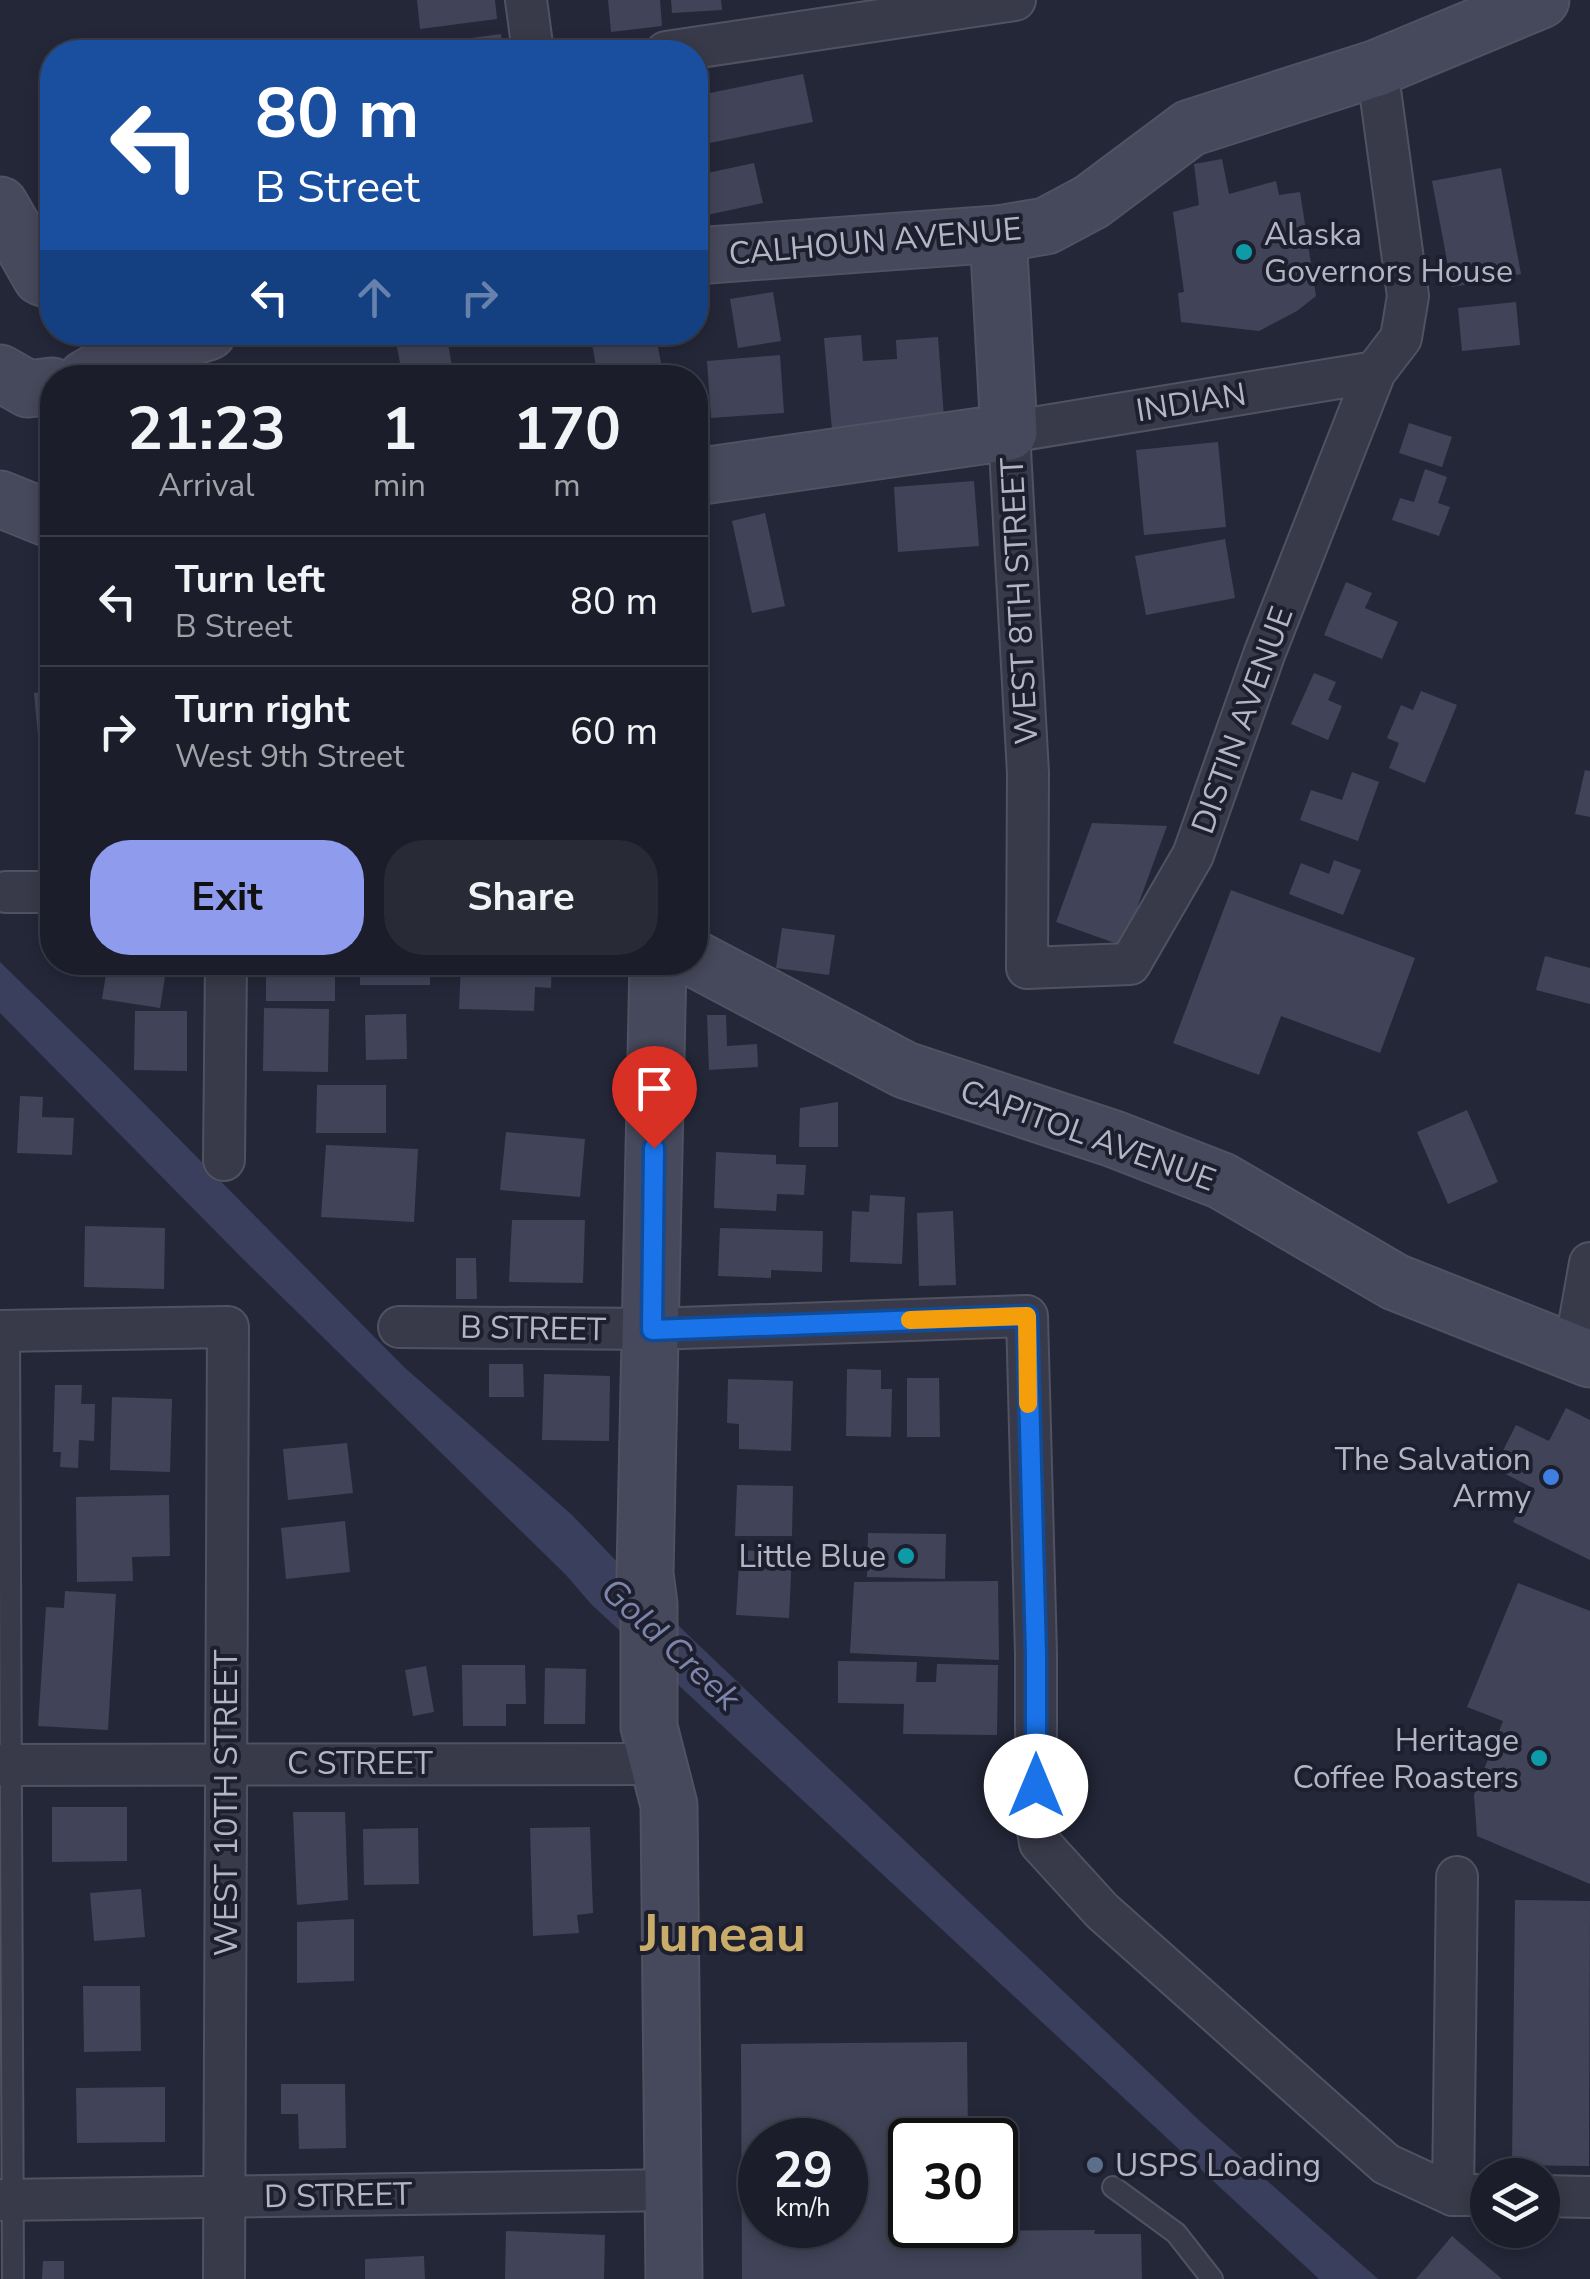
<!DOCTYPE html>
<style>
:root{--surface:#1b1d2a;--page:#282a36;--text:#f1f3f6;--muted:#a0a2a8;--line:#393b47;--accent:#8f9bed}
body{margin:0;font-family:"Nunito Sans",sans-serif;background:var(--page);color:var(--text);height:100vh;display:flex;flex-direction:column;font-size:38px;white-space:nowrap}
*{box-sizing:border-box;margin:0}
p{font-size:32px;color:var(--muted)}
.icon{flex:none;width:55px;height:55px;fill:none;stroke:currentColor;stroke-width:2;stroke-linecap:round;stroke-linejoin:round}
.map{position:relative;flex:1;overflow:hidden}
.sheet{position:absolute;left:40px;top:365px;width:668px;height:610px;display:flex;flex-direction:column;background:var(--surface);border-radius:40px;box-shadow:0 5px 15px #0003,0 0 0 2px var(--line)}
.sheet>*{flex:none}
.top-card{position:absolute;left:40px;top:40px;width:668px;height:305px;border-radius:40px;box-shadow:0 5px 15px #0003,0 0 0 2px var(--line);background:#1a4fa0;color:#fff;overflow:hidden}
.fabs{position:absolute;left:1470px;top:2158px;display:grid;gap:20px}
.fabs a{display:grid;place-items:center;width:90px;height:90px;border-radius:50%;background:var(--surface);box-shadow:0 5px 15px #0003,0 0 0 2px var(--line);font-size:50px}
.speed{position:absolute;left:738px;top:2118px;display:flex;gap:20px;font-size:50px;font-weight:700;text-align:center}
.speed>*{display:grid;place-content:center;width:130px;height:130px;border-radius:50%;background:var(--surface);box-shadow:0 5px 15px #0003,0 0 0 2px var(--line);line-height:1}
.speed small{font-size:25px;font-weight:400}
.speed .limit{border:5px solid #111;border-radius:15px;background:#fff;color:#111}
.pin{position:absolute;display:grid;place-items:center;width:85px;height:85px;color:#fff;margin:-102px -42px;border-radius:50% 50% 50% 0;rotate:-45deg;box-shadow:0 0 10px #0007}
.pin .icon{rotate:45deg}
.me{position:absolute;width:110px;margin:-55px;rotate:0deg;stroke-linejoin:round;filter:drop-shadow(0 0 8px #0008)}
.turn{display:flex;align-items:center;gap:35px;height:210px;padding:0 50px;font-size:45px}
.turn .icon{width:130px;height:130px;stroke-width:2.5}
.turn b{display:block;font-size:70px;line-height:85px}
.lanes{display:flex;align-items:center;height:95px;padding:0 50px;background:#0003;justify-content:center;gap:50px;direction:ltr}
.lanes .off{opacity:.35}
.eta{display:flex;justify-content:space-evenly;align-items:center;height:170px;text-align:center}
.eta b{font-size:60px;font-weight:700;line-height:70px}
.action{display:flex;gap:20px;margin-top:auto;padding:20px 50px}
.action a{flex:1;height:115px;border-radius:40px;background:var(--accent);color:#111;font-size:40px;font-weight:700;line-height:115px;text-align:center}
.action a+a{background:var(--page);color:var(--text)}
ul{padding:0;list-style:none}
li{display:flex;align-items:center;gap:30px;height:130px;padding:0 50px;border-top:2px solid var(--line)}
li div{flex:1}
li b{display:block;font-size:38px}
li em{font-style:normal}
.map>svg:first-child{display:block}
</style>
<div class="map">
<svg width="1590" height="2279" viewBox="0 0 1590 2279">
<rect width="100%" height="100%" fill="#242738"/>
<polygon fill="#3a3f5e" points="0,962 109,1068 404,1367 572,1515 685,1632 1202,2123 1378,2279 1319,2279 591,1604 566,1575 242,1258 0,1013"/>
<g fill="#414458" fill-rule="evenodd">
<polygon points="417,0 495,0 497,19 420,29"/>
<polygon points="608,0 660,0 662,26 611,32"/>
<polygon points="671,0 721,0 722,10 672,13"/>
<polygon points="501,34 503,52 435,52 433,43"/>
<polygon points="803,74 813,122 695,146 695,96"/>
<polygon points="1222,159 1229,194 1276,181 1279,195 1300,192 1316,296 1297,311 1259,331 1181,322 1178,293 1184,292 1173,212 1199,205 1194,164"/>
<polygon points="754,163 763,203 707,215 698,175"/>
<polygon points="1501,168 1521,274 1452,287 1432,181"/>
<polygon points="773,292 781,341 738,348 730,299"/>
<polygon points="1516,302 1520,345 1462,351 1458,308"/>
<polygon points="394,332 446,332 454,378 403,378"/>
<polygon points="590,332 655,332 664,378 598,378"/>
<polygon points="861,335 863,361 897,359 896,340 938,337 944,417 870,423 871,427 832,430 824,338"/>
<polygon points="780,355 784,413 711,418 707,361"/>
<polygon points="1409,423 1452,437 1442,467 1399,453"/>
<polygon points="1218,442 1226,527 1144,535 1136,450"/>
<polygon points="1425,469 1447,477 1438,503 1450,507 1439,536 1392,520 1400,498 1414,502"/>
<polygon points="974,481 979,546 898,552 894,487"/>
<polygon points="765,513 785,606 752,613 732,521"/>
<polygon points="1225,539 1235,598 1146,615 1135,556"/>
<polygon points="1346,582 1372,593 1365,608 1398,622 1382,659 1324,635"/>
<polygon points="1314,673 1336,682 1328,700 1342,706 1328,740 1291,724"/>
<polygon points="52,691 52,735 38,736 34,693"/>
<polygon points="1421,691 1457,705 1425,783 1389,768 1399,743 1387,738 1401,705 1413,710"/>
<polygon points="1585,770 1590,771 1590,817 1575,814"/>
<polygon points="1352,772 1379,782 1358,841 1300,820 1311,790 1342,800"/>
<polygon points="1092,823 1167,826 1123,946 1056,922"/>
<polygon points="1334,860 1361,870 1343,915 1289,894 1301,863 1329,874"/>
<polygon points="1231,890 1415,958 1380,1053 1281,1016 1259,1075 1173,1043"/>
<polygon points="782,928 835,935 829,975 776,968"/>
<polygon points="1545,956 1590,968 1590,1004 1536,990"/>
<polygon points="108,962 167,964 160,1008 102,999"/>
<rect x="266" y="962" width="69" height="39"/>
<rect x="360" y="962" width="70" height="23"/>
<polygon points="461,962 552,962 551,988 535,987 534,1011 459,1009"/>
<polygon points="264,1008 329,1009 328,1072 263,1071"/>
<polygon points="135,1011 187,1011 187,1071 134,1070"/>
<polygon points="406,1014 407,1059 366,1060 365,1015"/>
<polygon points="707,1015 726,1015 727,1046 757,1044 758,1067 709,1070"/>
<polygon points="317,1085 386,1085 386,1133 316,1133"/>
<polygon points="20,1096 43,1097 42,1117 74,1118 72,1155 17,1153"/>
<polygon points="838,1102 838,1147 799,1147 800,1108"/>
<polygon points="1467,1110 1498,1182 1448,1204 1417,1132"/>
<polygon points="506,1132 585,1139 580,1197 500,1190"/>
<polygon points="326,1145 418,1149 414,1222 321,1217"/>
<polygon points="716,1152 776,1155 776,1164 806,1165 804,1195 777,1194 776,1211 714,1208"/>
<polygon points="870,1195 905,1197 902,1264 850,1262 852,1211 869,1212"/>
<polygon points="953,1211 956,1285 919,1286 917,1213"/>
<polygon points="512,1220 585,1220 583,1283 509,1282"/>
<polygon points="85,1226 165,1228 164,1289 84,1287"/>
<polygon points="720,1228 823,1231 822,1272 771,1270 771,1278 718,1276"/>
<polygon points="456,1258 476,1258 477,1299 456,1299"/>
<polygon points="489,1364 523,1364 524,1397 489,1397"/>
<polygon points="847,1369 881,1370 881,1389 892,1389 891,1437 846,1436"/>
<polygon points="544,1374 610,1376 609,1441 542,1440"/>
<polygon points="907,1378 939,1378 940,1437 907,1437"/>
<polygon points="728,1379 793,1381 791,1451 739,1449 739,1424 727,1423"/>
<polygon points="55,1385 82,1385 81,1404 95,1404 94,1441 79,1440 78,1468 60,1467 61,1452 53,1452"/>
<polygon points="112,1397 172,1399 170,1472 110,1470"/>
<polygon points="1566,1408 1590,1420 1590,1560 1513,1522 1531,1487 1494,1468 1516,1425 1549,1441"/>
<polygon points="347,1443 353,1493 288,1500 283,1449"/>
<polygon points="737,1485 793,1486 792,1536 735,1536"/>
<polygon points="169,1495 170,1556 132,1557 133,1581 77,1582 76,1497"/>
<polygon points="345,1521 350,1572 286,1579 281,1528"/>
<polygon points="868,1533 946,1534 945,1579 867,1577"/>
<polygon points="740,1550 792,1553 789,1618 736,1615"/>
<polygon points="998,1581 999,1660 850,1653 854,1582"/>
<polygon points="1518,1583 1590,1611 1590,1884 1477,1836 1474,1795 1503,1721 1467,1707"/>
<polygon points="65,1591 116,1594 108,1730 38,1726 46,1607 64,1608"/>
<polygon points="838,1661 917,1662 916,1682 936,1682 937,1664 998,1665 997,1735 903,1734 904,1704 838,1703"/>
<polygon points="462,1665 525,1665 526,1704 506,1704 506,1726 463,1726"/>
<polygon points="426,1666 434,1712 413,1716 405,1670"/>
<polygon points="545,1668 586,1669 585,1724 544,1724"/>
<polygon points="52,1807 127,1807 127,1861 52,1862"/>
<polygon points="293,1812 345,1812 348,1900 297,1905"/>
<polygon points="590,1827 593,1913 577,1915 579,1933 533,1936 530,1828"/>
<polygon points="418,1828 419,1884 364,1885 363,1829"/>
<polygon points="141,1889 145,1937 94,1941 90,1893"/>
<polygon points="1515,1900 1590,1901 1589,2166 1512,2165"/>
<polygon points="354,1919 354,1981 297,1983 297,1922"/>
<polygon points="83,1986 140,1986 141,2051 84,2052"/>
<path d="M 967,2042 L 968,2140 L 910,2140 L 910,2225 L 968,2225 L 968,2231 L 1095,2230 L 1094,2234 L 1141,2234 L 1142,2279 L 742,2279 L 741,2044 ZM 760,2140 L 845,2140 L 845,2225 L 760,2225 Z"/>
<polygon points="281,2084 345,2084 346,2148 299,2149 298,2114 281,2114"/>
<polygon points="165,2087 165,2142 77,2143 76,2088"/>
<polygon points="506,2231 605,2235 604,2279 505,2279"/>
<polygon points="1452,2236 1502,2279 1416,2279"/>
<polygon points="424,2256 425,2279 365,2279 365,2259"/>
<polygon points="43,2261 64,2261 64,2279 42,2279"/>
</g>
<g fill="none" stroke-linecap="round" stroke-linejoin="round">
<defs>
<g id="lane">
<polyline points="9,1332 13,2279"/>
<polyline points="1113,2187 1176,2233 1212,2279"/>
</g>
<g id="street">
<polyline points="526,0 533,52"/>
<polyline points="666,52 1015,0"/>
<polyline points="1375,372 1265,652 1193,855 1130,964 1027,968 1028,773 1009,432 1375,372 1401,338 1408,296 1377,68"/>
<polyline points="6,892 52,892"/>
<polyline points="224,1160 226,962"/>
<polyline points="399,1327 652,1329 1027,1316 1036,1654 1036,1819 1040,1843 1102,1911 1386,2164 1453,2195 1488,2195"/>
<polyline points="0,1331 228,1327 224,2279"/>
<polyline points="1574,1353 1590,1263"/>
<polyline points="0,1765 660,1764"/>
<polyline points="1453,2195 1457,1877"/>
<polyline points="1542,2196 1590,2197"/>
<polyline points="0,2200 675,2190"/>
</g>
<g id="secondary">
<polyline points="0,205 41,277 52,281"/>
<polyline points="695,256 998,234 1046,226 1091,202 1190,128 1377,68 1541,0"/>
<polyline points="0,373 28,389 52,386"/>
<polyline points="86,378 122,358 208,332"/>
<polyline points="695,477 1009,432 998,234"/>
<polyline points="0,499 52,520"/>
<polyline points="695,959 905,1070 1114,1139 1222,1181 1395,1282 1590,1359"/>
<polyline points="658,962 645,1574 649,1604 649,1727 669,1805 674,2279"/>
</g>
</defs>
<use href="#lane" stroke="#505261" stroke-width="24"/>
<use href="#street" stroke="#505261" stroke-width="44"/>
<use href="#secondary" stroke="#505261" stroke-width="59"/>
<use href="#lane" stroke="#383a49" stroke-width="20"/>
<use href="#street" stroke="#383a49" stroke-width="40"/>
<use href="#secondary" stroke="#46485b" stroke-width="55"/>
</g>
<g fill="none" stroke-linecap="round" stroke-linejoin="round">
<defs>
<polyline id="route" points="654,1148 652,1330 1027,1316 1036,1654 1036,1786"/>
</defs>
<use href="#route" stroke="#114b97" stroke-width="25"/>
<use href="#route" stroke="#1a73e8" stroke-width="18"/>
<polyline stroke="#f59e0b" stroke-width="18" points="910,1320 1027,1316 1028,1404"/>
</g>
<g fill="#0f9aa8" stroke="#1d1f2e" stroke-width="4">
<circle cx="1244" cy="252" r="10"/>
<circle cx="906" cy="1556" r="10"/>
<circle cx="1539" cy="1758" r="10"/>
</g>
<circle fill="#3f7fe0" stroke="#1d1f2e" stroke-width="4" cx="1551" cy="1477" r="10"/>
<circle fill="#5c6f8a" stroke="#1d1f2e" stroke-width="4" cx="1095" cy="2165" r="10"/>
<g text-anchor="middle" stroke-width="8" stroke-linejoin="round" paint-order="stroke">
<g font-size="32" fill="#b3b5c5" stroke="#1d1f2e" text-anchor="end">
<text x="1264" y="245" text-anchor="start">Alaska<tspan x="1264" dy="37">Governors House</tspan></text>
<text x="1531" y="1470">The Salvation<tspan x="1531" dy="37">Army</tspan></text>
<text x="886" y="1567">Little Blue</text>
<text x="1519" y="1751">Heritage<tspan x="1519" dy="37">Coffee Roasters</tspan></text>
<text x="1115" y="2176" text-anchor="start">USPS Loading</text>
</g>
<g font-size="32" fill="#b3b5c5" stroke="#1d1f2e">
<text transform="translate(875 241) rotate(-5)" y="11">CALHOUN AVENUE</text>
<text transform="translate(1191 402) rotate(-9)" y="11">INDIAN</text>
<text transform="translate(1019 601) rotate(-93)" y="11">WEST 8TH STREET</text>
<text transform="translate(1242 720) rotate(-70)" y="11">DISTIN AVENUE</text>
<text transform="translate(1088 1135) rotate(20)" y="11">CAPITOL AVENUE</text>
<text transform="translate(533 1328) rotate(1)" y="11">B STREET</text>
<text x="360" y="1774">C STREET</text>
<text transform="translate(226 1803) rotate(-90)" y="11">WEST 10TH STREET</text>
<text transform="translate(338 2195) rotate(-1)" y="11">D STREET</text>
</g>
<g font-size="35" font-style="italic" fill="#7d85aa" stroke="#1d1f2e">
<text transform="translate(671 1644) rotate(43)" y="12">Gold Creek</text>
</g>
<g font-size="52" font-weight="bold" fill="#c9ac69" stroke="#1d1f2e">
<text x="723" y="1951">Juneau</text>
</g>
</g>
</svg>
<div class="fabs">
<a><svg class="icon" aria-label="layers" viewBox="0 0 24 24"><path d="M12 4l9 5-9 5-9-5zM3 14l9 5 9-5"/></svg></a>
</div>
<div class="speed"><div>29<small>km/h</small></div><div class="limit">30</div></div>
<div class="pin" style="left:654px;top:1148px;background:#d93025"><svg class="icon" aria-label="arrive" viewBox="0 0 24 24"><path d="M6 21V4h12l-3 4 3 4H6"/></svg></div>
<svg class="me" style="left:1036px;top:1786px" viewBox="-20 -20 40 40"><circle r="19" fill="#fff"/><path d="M0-13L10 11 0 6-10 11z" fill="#1a73e8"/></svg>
<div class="top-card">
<div class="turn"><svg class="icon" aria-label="left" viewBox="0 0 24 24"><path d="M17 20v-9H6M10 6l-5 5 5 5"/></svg><div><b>80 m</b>B Street</div></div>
<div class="lanes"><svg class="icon" aria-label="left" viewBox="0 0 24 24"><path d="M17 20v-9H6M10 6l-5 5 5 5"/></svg><svg class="icon off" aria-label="ahead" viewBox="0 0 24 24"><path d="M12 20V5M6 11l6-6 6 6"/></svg><svg class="icon off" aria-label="right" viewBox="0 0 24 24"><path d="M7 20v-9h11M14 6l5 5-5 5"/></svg></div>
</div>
<section class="sheet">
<div class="eta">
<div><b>21:23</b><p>Arrival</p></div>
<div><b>1</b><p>min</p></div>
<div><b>170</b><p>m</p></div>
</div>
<ul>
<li><svg class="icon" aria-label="left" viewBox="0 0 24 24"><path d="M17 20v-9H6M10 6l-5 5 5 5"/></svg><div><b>Turn left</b><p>B Street</p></div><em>80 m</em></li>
<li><svg class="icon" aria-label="right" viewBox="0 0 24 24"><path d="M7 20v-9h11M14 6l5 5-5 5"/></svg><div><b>Turn right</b><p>West 9th Street</p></div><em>60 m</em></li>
</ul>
<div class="action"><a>Exit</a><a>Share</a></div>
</section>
</div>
